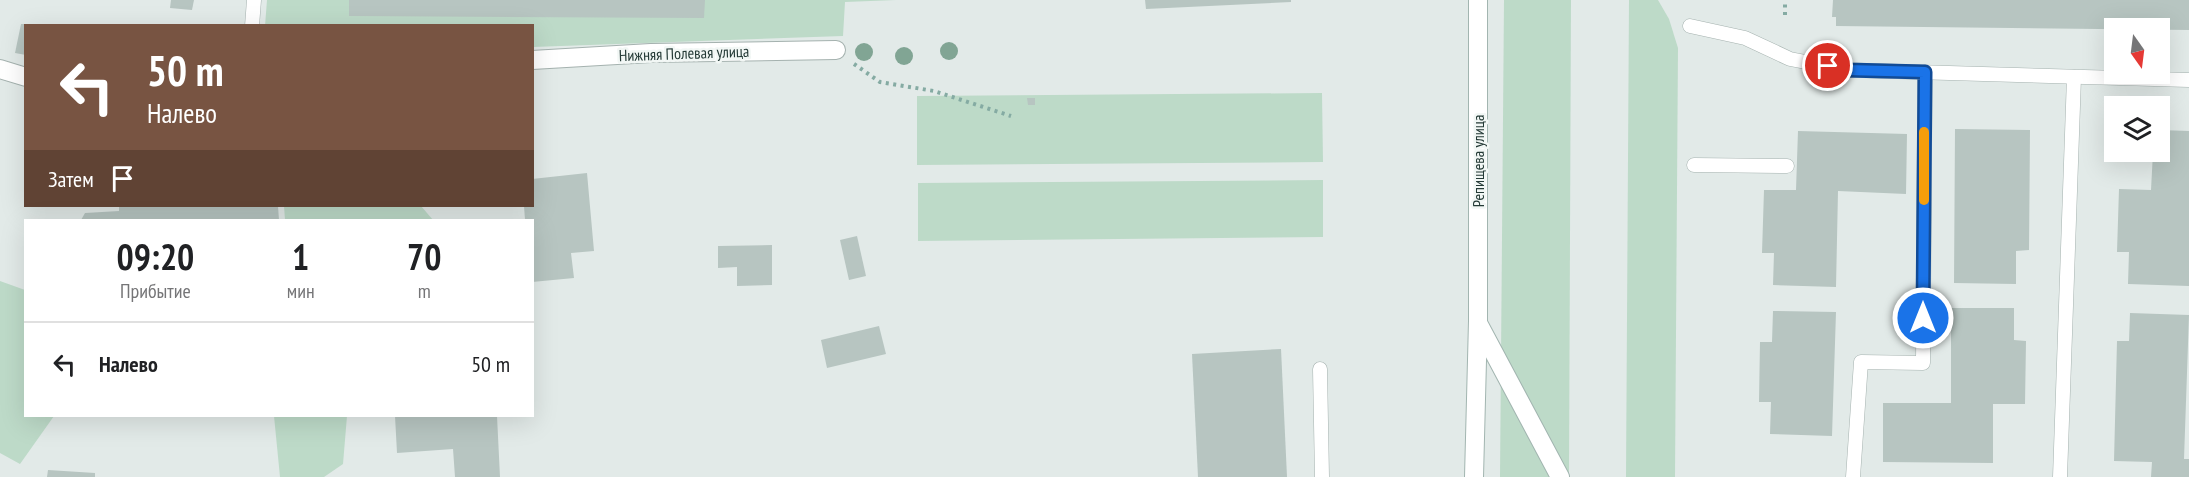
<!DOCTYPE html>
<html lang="ru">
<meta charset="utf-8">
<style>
:root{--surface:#fff;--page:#f2f2f2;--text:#202124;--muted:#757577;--line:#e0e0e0}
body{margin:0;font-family:"PT Sans Narrow",sans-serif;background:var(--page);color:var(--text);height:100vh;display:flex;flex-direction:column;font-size:22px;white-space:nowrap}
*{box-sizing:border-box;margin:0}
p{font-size:20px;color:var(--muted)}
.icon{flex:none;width:33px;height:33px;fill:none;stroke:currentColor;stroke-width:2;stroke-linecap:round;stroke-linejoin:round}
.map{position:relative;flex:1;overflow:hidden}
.panel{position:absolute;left:24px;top:219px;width:510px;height:198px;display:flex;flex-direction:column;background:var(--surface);border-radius:0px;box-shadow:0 6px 24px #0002}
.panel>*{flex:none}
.top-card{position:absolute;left:24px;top:24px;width:510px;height:183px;border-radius:0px;box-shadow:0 6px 24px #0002;background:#785442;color:#fff;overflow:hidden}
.needle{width:39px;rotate:166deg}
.controls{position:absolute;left:2104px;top:18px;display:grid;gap:12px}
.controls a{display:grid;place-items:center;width:66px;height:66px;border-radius:0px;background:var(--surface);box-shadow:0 6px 24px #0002;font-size:30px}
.pin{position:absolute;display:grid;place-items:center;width:51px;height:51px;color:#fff;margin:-26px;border:3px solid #fff;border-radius:50%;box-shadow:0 2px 6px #0007}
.me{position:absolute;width:66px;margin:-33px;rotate:0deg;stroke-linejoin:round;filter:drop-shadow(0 0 4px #0008)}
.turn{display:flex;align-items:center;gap:21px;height:126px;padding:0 24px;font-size:27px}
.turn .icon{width:78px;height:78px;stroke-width:2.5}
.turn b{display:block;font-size:42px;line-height:51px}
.then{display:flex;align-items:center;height:57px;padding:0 24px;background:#0003;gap:12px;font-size:22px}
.eta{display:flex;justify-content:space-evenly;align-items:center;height:102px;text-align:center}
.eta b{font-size:36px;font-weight:600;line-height:42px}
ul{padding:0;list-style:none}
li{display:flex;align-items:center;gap:18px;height:84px;padding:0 24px;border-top:2px solid var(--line)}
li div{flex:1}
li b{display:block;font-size:22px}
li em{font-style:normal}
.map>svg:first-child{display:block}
</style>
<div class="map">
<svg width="2189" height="477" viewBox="0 0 2189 477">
<rect width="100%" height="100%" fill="#e2eae8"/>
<g fill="#bddac8">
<polygon points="267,0 896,0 845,2 843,36 533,47 532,26 265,26"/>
<polygon points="1504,0 1571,0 1569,477 1500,477"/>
<polygon points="1629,0 1658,0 1669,19 1678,48 1675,477 1626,477"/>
<polygon points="1322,93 1323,162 917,165 917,96"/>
<polygon points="1323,180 1323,237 918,241 918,183"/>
<polygon points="284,206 421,206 433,220 285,220"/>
<polygon points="0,281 25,290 26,416 54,416 20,464 0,453"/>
<polygon points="274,416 347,416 343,464 324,477 280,477"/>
</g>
<g fill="#b7c5c1">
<polygon points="171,0 194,0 192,10 170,8"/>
<polygon points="349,0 705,0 704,18 349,16"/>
<polygon points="1145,0 1291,0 1291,2 1146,9"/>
<polygon points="1833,0 2189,0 2189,30 1836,26 1836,17 1832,17"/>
<polygon points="21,24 26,24 26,55 15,53"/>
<polygon points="1027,98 1035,98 1035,105 1028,105"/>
<polygon points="1955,129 2030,130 2029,250 2016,251 2016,284 1954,283"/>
<polygon points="2160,130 2189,131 2189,286 2128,284 2129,252 2117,252 2119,189 2151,190 2153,152 2160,152"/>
<polygon points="1798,131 1907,134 1906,194 1838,191 1836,287 1773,285 1774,253 1762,253 1764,190 1796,190"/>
<polygon points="587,173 594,251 571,253 574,278 532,282 532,220 525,220 524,206 532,206 532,179"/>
<polygon points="119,206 278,206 279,220 81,220 85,213 119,211"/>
<polygon points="857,236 866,276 849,280 840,240"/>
<polygon points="772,245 772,285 737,286 737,267 718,268 718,246"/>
<polygon points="1951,308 2014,308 2014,340 2026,341 2025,404 1993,404 1993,463 1883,462 1883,403 1951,403"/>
<polygon points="1773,311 1836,312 1832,436 1770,434 1771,402 1759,402 1760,342 1772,342"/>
<polygon points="2130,313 2189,315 2184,459 2189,459 2189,477 2151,477 2152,462 2114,461 2117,341 2129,341"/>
<polygon points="879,326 886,354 827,368 821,340"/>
<polygon points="1281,349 1287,477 1198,477 1192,354"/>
<polygon points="395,416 497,416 500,477 455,477 453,449 397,453"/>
<polygon points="48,470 95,473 95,477 47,477"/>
</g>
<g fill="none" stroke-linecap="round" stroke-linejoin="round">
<defs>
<g id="service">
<polyline points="252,26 254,0"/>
<polyline points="1690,26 1745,38 1790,59 1847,70 2189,80"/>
<polyline points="1694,165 1787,166"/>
<polyline points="1320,369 1322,477"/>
<polyline points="1853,477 1861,362 1923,363 1925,72"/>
<polyline points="2060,477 2074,77"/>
</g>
<g id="minor">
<polyline points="532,60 651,53 836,50"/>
<polyline points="0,69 26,77"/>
</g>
<g id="secondary">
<polyline points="1478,323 1560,477"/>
<polyline points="1474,477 1478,321 1478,0"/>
</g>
</defs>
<use href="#service" stroke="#a5b2af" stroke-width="15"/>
<use href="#minor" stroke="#a5b2af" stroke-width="20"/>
<use href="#secondary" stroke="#a2b5b0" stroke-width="20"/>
<g stroke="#85aba3" stroke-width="4" stroke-dasharray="3 4.5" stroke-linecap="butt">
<polyline points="1785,15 1785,0"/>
<polyline points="854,64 880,82 934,91 1011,116"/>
</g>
<use href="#service" stroke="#fff" stroke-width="14"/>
<use href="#minor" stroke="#fff" stroke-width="18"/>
<use href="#secondary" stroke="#fff" stroke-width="18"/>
</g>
<g fill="#81a594">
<circle cx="949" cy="51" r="9"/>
<circle cx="864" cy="52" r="9"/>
<circle cx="904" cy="56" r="9"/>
</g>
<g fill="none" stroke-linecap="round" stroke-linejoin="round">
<defs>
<polyline id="route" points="1828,66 1847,70 1925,72 1923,318"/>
</defs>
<use href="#route" stroke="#114b97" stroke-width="15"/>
<use href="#route" stroke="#1a73e8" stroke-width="10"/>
<polyline stroke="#f59e0b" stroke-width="10" points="1924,200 1924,132"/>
</g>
<g text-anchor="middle" stroke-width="5" stroke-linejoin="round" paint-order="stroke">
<g font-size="16" fill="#243a36" stroke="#f2f7f5">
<text transform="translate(684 53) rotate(-2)" y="6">Нижняя Полевая улица</text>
<text transform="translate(1478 161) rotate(-90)" y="6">Репищева улица</text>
</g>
</g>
</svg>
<div class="controls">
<a><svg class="needle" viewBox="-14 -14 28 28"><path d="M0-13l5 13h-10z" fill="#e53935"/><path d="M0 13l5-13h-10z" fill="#757577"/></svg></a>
<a><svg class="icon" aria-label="layers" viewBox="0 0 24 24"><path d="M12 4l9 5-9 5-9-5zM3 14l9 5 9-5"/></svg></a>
</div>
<div class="pin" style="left:1828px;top:66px;background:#d93025"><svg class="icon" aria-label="arrive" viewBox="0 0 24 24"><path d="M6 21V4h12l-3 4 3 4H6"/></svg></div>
<svg class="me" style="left:1923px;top:318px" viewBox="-20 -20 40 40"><circle r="17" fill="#1a73e8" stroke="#fff" stroke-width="3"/><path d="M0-11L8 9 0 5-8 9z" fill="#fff"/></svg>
<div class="top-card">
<div class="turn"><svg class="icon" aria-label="left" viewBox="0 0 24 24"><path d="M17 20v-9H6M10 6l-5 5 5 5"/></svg><div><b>50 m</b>Налево</div></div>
<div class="then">Затем<svg class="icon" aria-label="arrive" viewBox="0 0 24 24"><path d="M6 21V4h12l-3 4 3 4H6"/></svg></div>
</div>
<section class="panel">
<div class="eta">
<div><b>09:20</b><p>Прибытие</p></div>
<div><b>1</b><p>мин</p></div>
<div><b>70</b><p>m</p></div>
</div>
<ul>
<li><svg class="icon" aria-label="left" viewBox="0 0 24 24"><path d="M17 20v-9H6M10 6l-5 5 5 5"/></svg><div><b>Налево</b></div><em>50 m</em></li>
</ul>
</section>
</div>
